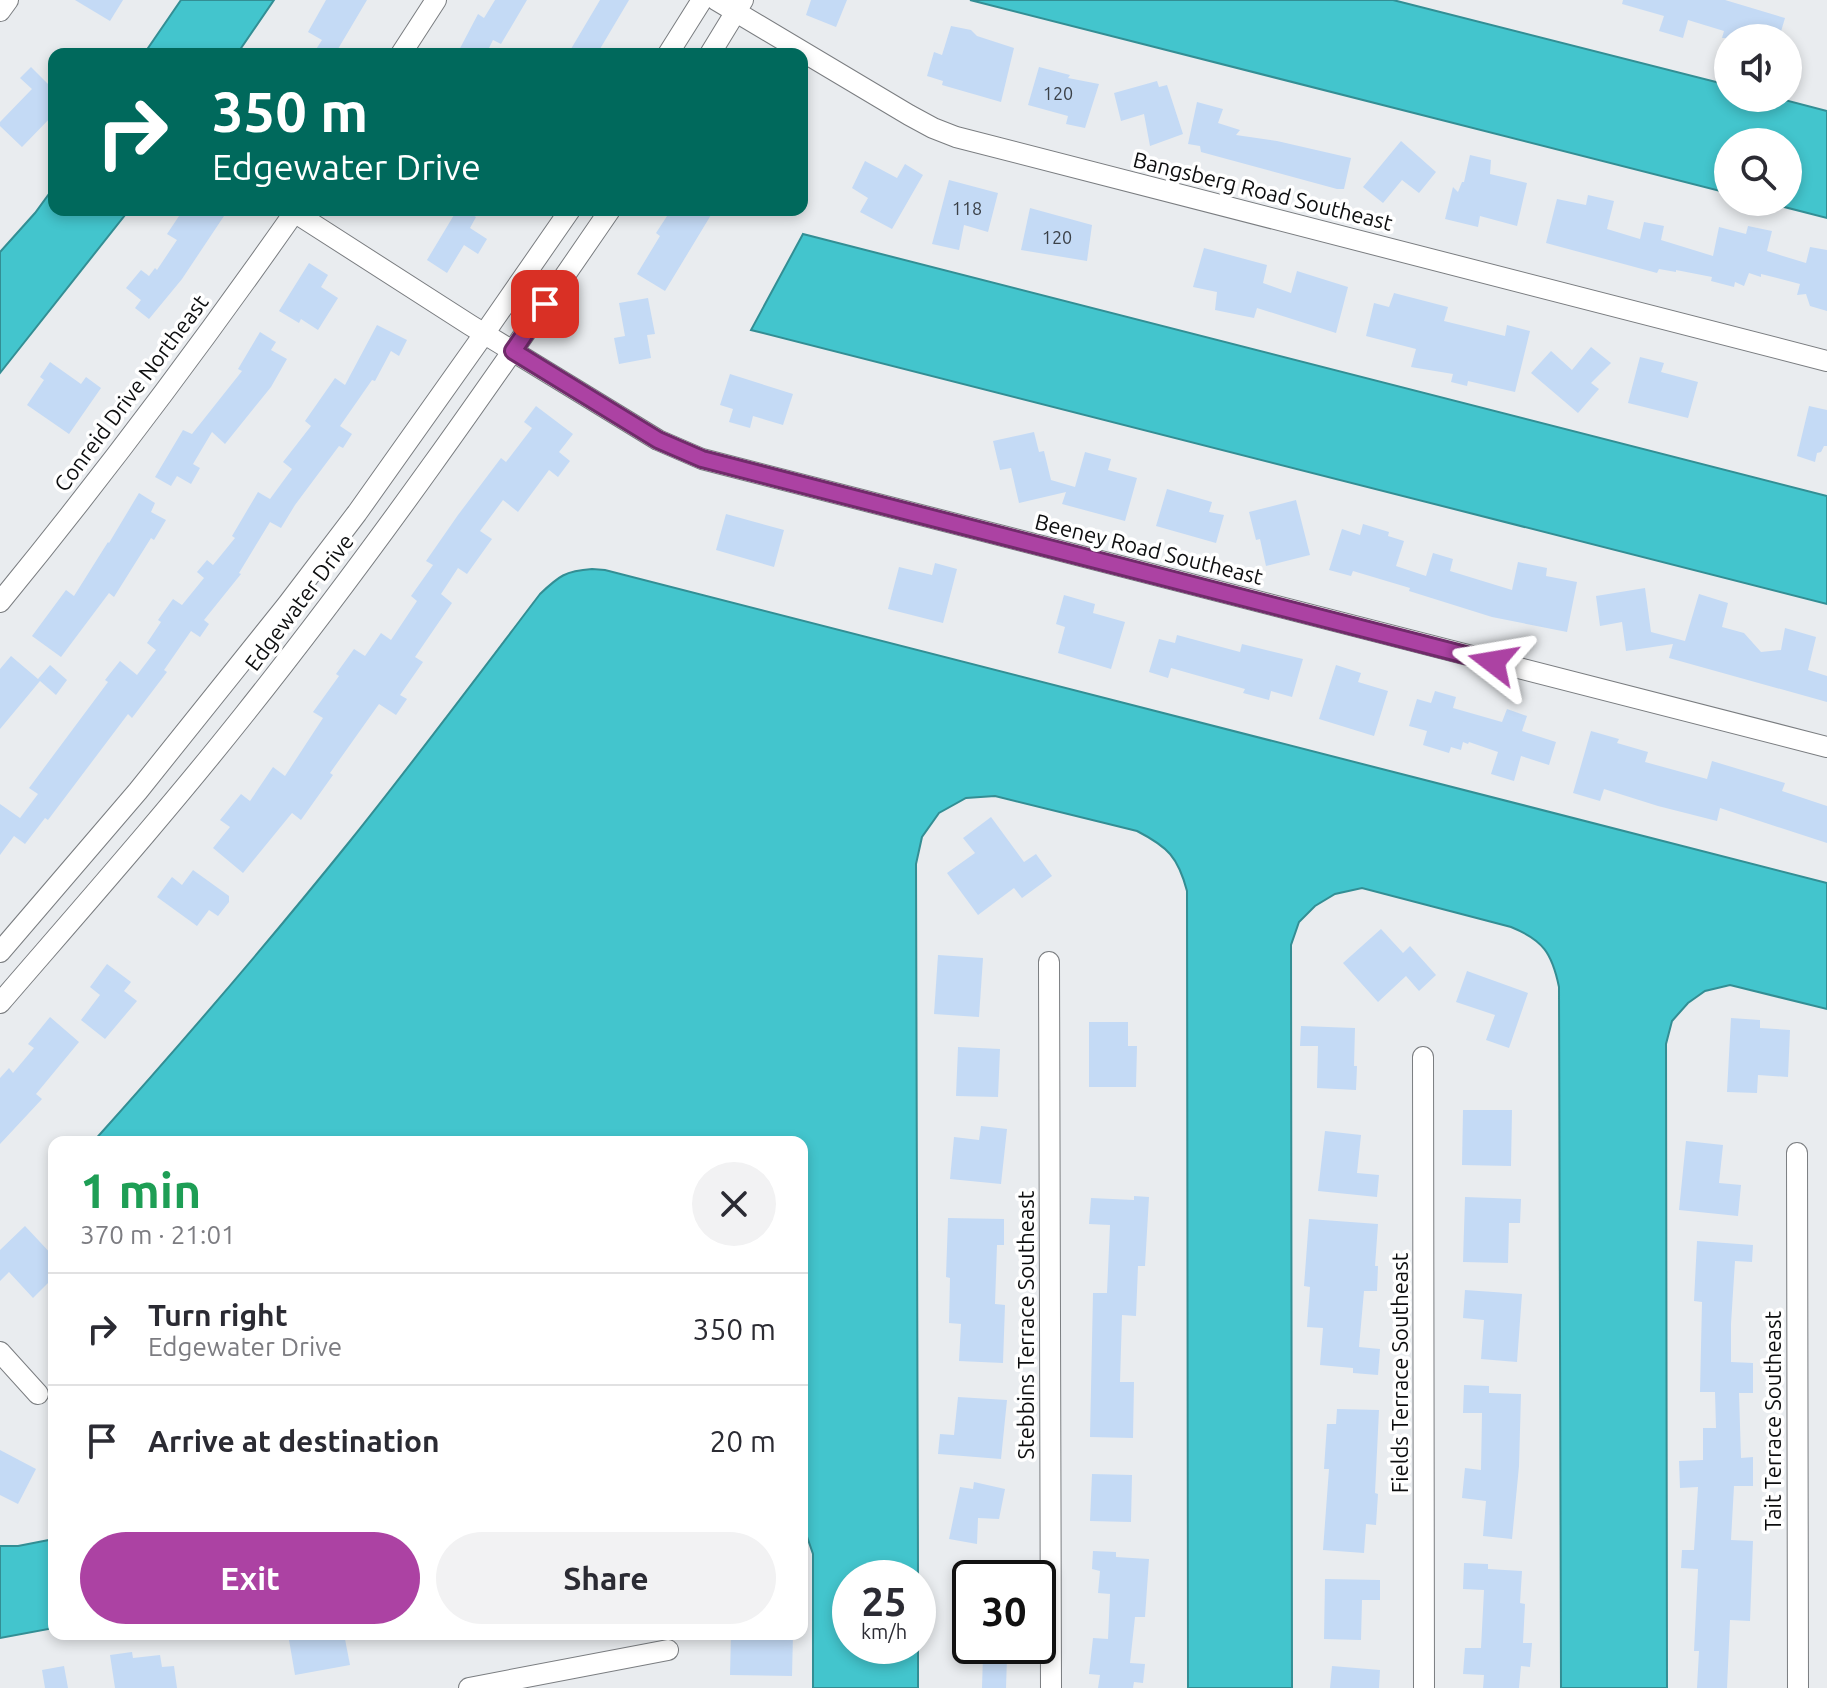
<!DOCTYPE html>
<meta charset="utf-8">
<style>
:root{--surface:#fff;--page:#f2f2f3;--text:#2b2b33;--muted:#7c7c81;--line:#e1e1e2;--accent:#ac42a3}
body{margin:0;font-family:Ubuntu,sans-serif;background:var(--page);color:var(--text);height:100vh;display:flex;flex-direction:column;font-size:30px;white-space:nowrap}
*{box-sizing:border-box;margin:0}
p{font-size:26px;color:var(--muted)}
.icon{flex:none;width:44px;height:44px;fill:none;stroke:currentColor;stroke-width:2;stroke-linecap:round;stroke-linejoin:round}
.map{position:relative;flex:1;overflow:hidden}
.details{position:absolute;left:48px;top:1136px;width:760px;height:504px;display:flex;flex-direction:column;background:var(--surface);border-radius:16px;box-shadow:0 4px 12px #0003}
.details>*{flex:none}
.banner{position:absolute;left:48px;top:48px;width:760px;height:168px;border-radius:16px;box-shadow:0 4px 12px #0003;background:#00695c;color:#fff;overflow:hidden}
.buttons{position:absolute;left:1714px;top:24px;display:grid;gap:16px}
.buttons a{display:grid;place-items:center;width:88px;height:88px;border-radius:50%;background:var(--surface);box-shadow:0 4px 12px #0003;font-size:40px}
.speed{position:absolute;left:832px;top:1560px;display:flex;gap:16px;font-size:40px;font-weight:700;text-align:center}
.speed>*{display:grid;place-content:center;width:104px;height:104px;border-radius:50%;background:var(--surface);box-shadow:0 4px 12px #0003;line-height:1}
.speed small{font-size:20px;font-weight:400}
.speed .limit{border:4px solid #111;border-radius:12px;background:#fff;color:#111}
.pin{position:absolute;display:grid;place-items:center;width:68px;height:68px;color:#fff;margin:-34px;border-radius:16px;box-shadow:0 4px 12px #0006}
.me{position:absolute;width:88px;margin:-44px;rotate:284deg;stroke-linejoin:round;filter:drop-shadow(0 0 6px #0008)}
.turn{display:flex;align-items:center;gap:28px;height:168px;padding:0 32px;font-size:36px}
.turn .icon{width:104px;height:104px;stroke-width:2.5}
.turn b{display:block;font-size:56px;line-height:68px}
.round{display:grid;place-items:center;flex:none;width:84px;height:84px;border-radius:42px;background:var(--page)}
.overview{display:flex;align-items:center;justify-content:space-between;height:136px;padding:0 32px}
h1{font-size:48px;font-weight:600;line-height:60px;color:#1e9e55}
.cta{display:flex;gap:16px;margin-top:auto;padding:16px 32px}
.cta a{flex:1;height:92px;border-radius:48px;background:var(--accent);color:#fff;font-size:32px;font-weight:600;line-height:92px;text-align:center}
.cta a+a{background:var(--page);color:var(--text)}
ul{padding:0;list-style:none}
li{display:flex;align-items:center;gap:24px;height:112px;padding:0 32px;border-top:2px solid var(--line)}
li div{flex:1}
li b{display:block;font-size:30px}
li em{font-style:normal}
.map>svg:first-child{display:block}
</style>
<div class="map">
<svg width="1827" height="1688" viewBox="0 0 1827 1688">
<rect width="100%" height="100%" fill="#e9ecef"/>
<g fill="#43c5cd" stroke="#338e94" stroke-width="2">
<polygon points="181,0 274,0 237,54 150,54 146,51"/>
<polygon points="970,0 1393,0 1728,85 1728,98 1777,98 1827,111 1827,218 1765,202 1788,202 1788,142 1728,142 1728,193"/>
<polygon points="54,187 54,210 129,210 0,373 0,252 35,213"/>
<polygon points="803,234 1827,496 1827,604 751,330"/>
<path d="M 592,569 L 605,570 L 1827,883 L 1827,1009 L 1730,985 L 1705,991 L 1688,1003 L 1672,1021 L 1666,1044 L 1667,1688 L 1561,1688 L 1559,987 C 1552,953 1543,940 1511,927 L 1362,888 L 1335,894 L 1315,906 L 1299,922 L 1291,945 L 1292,1688 L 1188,1688 L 1187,891 C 1178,857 1168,847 1137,831 L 995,796 L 966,798 L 939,813 L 922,837 L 916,864 L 918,1578 L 850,1578 L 850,1646 L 918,1646 L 918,1688 L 813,1688 L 813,1554 L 805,1531 L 802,1527 L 802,1142 L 93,1142 C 181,1044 267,944 350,841 C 415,760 477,677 540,594 C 559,576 565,571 592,569 Z"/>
<polygon points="54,1539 54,1628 0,1638 0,1546 18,1546"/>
</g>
<g fill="#c4daf5">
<polygon points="75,0 123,0 110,21"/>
<polygon points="326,0 367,0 335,54 313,54 322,40 308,32"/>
<polygon points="495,0 527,0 501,44 493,40 486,54 457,54 478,14 484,18"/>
<polygon points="600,0 629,0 597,54 568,54"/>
<polygon points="811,0 847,0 836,27 806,15"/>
<polygon points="1623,0 1725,0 1785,18 1779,38 1722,38 1724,31 1688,20 1683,38 1659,31 1664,16 1622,4"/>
<polygon points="951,26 971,30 977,36 1014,48 1001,102 942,85 943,81 927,76 934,52 942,55"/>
<polygon points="31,67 54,90 54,114 22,147 0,126 0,122 32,89 20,78"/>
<polygon points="1039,67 1070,75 1068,78 1099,84 1085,128 1066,124 1068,116 1028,105"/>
<polygon points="1157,81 1159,87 1167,85 1183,134 1150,146 1144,114 1121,121 1114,93"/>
<polygon points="1197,102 1223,109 1218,123 1240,130 1236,135 1277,141 1351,158 1344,189 1337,189 1201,152 1200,146 1188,144"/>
<polygon points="1401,141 1436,172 1419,193 1402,180 1383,203 1363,187"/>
<polygon points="1470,155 1491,160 1490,174 1527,183 1517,226 1480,216 1478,227 1445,219 1453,187 1458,192 1462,182 1464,182"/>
<polygon points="865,161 897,178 905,164 923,175 892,229 860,212 868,198 852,188"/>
<polygon points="949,180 998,193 988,232 964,225 959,250 932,244"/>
<polygon points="1588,195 1614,201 1607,229 1640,239 1644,222 1664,226 1661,240 1713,256 1719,227 1746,234 1748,226 1772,231 1767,251 1806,263 1810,247 1827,250 1827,311 1810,306 1806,294 1797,295 1800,284 1761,274 1761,277 1749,273 1744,286 1735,282 1734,287 1711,281 1712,277 1676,270 1676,272 1659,269 1657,273 1546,243 1557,199 1586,205"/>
<polygon points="1030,208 1092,225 1087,261 1021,250"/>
<polygon points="183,210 228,210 182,279 149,319 135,308 141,300 126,288 141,270 149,276 155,268 157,270 177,240 167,234"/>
<polygon points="457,210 464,210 476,217 470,228 487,239 478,254 464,245 447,273 427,260"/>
<polygon points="671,210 714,210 665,291 637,274 660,236 656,233"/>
<polygon points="1204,248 1267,265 1263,283 1291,293 1297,271 1348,287 1336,333 1257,308 1254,318 1215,310 1217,292 1193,287"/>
<polygon points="309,263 328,275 321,287 338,298 318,330 301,319 299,323 279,311"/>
<polygon points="1394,293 1448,307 1444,321 1505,336 1507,325 1530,331 1515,392 1468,381 1467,386 1451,382 1453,374 1411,367 1416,349 1366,336 1374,303 1389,307"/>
<polygon points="648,298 655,334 647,335 651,358 619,364 614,338 625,336 619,303"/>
<polygon points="377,325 407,340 399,356 391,351 375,381 372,380 340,426 352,434 343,448 339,446 295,505 281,528 270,522 239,573 241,574 204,620 209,624 200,637 191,631 164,670 167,672 132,718 128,714 48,820 45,818 25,844 14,836 0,855 0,804 20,818 38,794 29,788 108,682 105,680 120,661 137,675 156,650 147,643 161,622 158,620 173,599 182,605 204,578 197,572 207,560 213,565 235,538 232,536 258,492 270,499 292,469 283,462 311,426 305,421 335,378 345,385"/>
<polygon points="260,332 276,342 271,350 287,359 271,387 225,444 212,432 193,464 200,468 191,484 177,476 171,486 155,477 183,430 192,434 242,371 238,369"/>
<polygon points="1591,347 1611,363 1591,383 1599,389 1578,413 1531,373 1551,351 1572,370"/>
<polygon points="1640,357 1664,363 1661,372 1698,382 1688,418 1628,403"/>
<polygon points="50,362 81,384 86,377 101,388 69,434 27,405 44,380 40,377"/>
<polygon points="730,374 793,394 783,425 753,416 750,428 729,422 733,409 720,405"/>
<polygon points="536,406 573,434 559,452 570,461 558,477 549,470 518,512 503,500 480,531 492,539 467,574 458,568 441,594 452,603 415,657 423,662 400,695 407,699 396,715 379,704 330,773 333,775 301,820 292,813 243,873 213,848 230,827 220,820 241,794 250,801 273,767 285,776 323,718 313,712 339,676 336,674 354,649 365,656 381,633 391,640 417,601 411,596 433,565 426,561 458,515 501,458 506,462 532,428 524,422"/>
<polygon points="1809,406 1827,410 1827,446 1824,446 1821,452 1817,453 1815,462 1797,456"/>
<polygon points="1034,432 1039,452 1044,451 1051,480 1075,487 1085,452 1111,459 1108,470 1137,478 1125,521 1062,504 1066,492 1019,503 1011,468 1000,470 993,441"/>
<polygon points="1167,489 1212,502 1209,512 1224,515 1216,543 1156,526"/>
<polygon points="139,493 155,503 151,512 166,520 154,540 151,538 114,597 109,593 61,657 32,636 66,590 74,596 108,542 109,543"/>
<polygon points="1296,500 1310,555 1266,566 1260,539 1256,540 1249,512"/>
<polygon points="726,514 784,530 774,567 716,550"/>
<polygon points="1363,524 1389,532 1388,536 1404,541 1396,566 1426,576 1433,553 1453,559 1450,571 1512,590 1518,562 1547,568 1546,576 1577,582 1567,632 1492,617 1409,591 1410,588 1353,571 1351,576 1329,570 1342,529 1360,535"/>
<polygon points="935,563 957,569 943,623 888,609 899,567 932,575"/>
<polygon points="1645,588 1651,632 1685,641 1699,594 1728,603 1722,627 1744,633 1761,652 1781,650 1785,628 1816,637 1808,670 1827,676 1827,702 1669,658 1673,644 1626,651 1622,622 1600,626 1596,596"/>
<polygon points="1064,595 1095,604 1093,613 1125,622 1111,669 1058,653 1065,627 1056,624"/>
<polygon points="1177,635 1240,652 1242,644 1303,659 1292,697 1271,691 1269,700 1243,693 1245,689 1171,668 1168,678 1149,672 1159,639 1175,643"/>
<polygon points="11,656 38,679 50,665 67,680 56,695 40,681 0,729 0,669"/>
<polygon points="1336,665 1361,673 1358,682 1388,691 1374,736 1319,719"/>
<polygon points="1435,691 1456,697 1453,708 1502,722 1507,709 1527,716 1522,731 1556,742 1549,765 1521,756 1514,781 1491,774 1498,752 1469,742 1468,744 1463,742 1461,750 1451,747 1449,753 1423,745 1427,731 1409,726 1417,699 1431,703"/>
<polygon points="1591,731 1619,739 1617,743 1648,752 1645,762 1707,779 1712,761 1785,783 1782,791 1827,806 1827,843 1720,808 1717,821 1658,806 1604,789 1600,801 1573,793"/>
<polygon points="991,817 1024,862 1036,854 1052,876 1022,898 1014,888 978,915 947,873 975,853 963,838"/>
<polygon points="193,870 229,896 229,902 218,916 209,910 197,926 157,897 172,877 182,885"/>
<polygon points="1381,929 1403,953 1410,946 1436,975 1419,991 1406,976 1378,1002 1343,963"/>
<polygon points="938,955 983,958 979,1017 934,1014"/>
<polygon points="107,964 131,982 124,991 137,1001 105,1039 81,1020 100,995 90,987"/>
<polygon points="1467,971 1528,993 1509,1048 1486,1040 1495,1015 1456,1002"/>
<polygon points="50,1017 79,1042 36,1094 42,1099 0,1144 0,1078 9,1068 13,1073 34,1048 28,1044"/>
<polygon points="1731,1018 1760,1020 1760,1028 1790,1030 1788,1077 1758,1075 1757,1093 1727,1092"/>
<polygon points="1089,1022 1128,1022 1128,1046 1137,1046 1136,1087 1089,1087"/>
<polygon points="1301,1026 1355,1028 1354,1066 1357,1066 1356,1090 1317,1088 1318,1046 1300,1046"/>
<polygon points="958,1047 1000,1049 998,1097 956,1096"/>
<polygon points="1463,1110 1512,1110 1511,1166 1462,1165"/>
<polygon points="981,1126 1007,1129 1001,1184 950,1179 954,1137 979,1140"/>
<polygon points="1325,1131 1361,1135 1357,1173 1379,1175 1377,1197 1318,1191"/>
<polygon points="1686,1141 1723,1145 1719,1183 1741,1185 1738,1216 1679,1210"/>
<polygon points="1134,1196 1149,1197 1145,1266 1138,1266 1136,1316 1122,1315 1120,1382 1134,1382 1133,1438 1090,1437 1093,1293 1107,1293 1110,1225 1089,1224 1091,1198 1134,1200"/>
<polygon points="1465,1197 1521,1199 1520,1223 1509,1223 1508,1263 1463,1262"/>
<polygon points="948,1218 1004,1219 1004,1245 997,1245 995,1304 1005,1305 1003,1363 959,1361 961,1324 949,1323 950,1278 946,1277"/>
<polygon points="1309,1219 1378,1224 1375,1266 1378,1266 1377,1291 1364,1291 1359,1347 1380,1349 1378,1375 1353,1373 1353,1368 1320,1365 1323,1328 1307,1327 1310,1287 1304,1286"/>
<polygon points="25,1226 54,1257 54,1277 33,1298 9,1272 0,1281 0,1250"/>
<polygon points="1697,1241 1753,1245 1752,1262 1735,1261 1731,1324 1731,1362 1753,1363 1753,1393 1739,1393 1741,1458 1753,1457 1753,1486 1734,1486 1731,1540 1753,1541 1750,1621 1730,1620 1727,1688 1697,1688 1699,1651 1694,1651 1698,1569 1681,1568 1682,1550 1694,1550 1698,1487 1680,1488 1679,1461 1703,1460 1703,1428 1716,1428 1715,1392 1700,1392 1702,1302 1694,1301"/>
<polygon points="1465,1290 1522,1294 1517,1362 1481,1359 1484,1320 1463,1318"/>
<polygon points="1464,1385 1489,1386 1489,1393 1521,1394 1519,1466 1512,1539 1483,1536 1486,1501 1462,1498 1465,1468 1481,1470 1482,1413 1463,1413"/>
<polygon points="958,1397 1007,1400 1001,1459 938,1454 940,1434 954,1435"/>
<polygon points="1337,1409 1379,1410 1375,1493 1378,1494 1376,1525 1366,1524 1364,1553 1323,1550 1329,1469 1324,1469 1327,1424 1336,1424"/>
<polygon points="0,1450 36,1469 18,1504 0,1495"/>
<polygon points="1092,1474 1132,1475 1131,1522 1090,1521"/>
<polygon points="974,1482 1005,1489 999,1519 978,1518 977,1544 949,1539 960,1487 973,1489"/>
<polygon points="1093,1551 1116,1552 1116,1557 1149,1559 1145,1617 1135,1617 1130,1663 1145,1664 1143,1683 1134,1682 1133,1688 1098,1688 1100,1675 1089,1674 1093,1638 1108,1639 1110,1594 1098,1593 1100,1571 1092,1569"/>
<polygon points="1464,1563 1488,1564 1488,1569 1522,1571 1520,1603 1525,1604 1523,1643 1532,1643 1530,1667 1521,1666 1519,1688 1483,1688 1484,1675 1463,1674 1465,1648 1481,1648 1484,1590 1463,1589"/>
<polygon points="1325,1579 1380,1580 1380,1600 1362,1600 1361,1640 1324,1639"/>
<polygon points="288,1634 344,1634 350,1665 295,1675"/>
<polygon points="731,1634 793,1634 792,1676 730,1675"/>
<polygon points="132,1652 133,1658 160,1655 162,1667 174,1666 177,1688 115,1688 110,1655"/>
<polygon points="983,1655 1007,1656 1006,1688 982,1688"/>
<polygon points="64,1666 68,1688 45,1688 42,1670"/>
<polygon points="1332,1666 1380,1670 1379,1688 1330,1688"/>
</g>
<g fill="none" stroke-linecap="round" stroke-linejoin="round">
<defs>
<g id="minor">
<polyline points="716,0 909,115 933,128 956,137 1827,361"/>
<polyline points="0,11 8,0"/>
<polyline points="401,54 436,0"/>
<polyline points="668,54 702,0"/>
<polyline points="710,54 743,0"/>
<polyline points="294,212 470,325 658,440 702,459 1827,747"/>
<path d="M 0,602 C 104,475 202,344 296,210"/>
<polyline points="0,952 138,791 287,605 357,513 484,334 570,210"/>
<polyline points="1049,962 1051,1688"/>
<path d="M 0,1003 C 82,908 165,814 243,716 C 373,553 492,382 610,210"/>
<polyline points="1423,1057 1424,1688"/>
<polyline points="1797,1153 1798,1688"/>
<polyline points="0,1352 38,1394"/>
<polyline points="469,1688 668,1650"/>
</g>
</defs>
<use href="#minor" stroke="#7a7d80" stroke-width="22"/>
<use href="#minor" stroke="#fff" stroke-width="20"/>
</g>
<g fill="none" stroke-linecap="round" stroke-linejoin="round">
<defs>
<polyline id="route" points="545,304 513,351 658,440 702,459 1493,662"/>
</defs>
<use href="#route" stroke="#702b6a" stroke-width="20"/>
<use href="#route" stroke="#ac42a3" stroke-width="14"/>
</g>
<g text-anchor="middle" stroke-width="7" stroke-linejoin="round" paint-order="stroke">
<g font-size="18" fill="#3b4148">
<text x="1058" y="100">120</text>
<text x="967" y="215">118</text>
<text x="1057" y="244">120</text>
</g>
<g font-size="22" fill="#0d0e0f" stroke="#fff">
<text transform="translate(1263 191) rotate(14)" y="8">Bangsberg Road Southeast</text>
<text transform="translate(131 393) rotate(-53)" y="8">Conreid Drive Northeast</text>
<text transform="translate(1149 549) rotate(14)" y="8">Beeney Road Southeast</text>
<text transform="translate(299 602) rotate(-53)" y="8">Edgewater Drive</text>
<text transform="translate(1026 1325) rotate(-90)" y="8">Stebbins Terrace Southeast</text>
<text transform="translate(1400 1373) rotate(-90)" y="8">Fields Terrace Southeast</text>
<text transform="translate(1773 1421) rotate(-90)" y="8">Tait Terrace Southeast</text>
</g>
</g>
</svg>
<div class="buttons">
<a><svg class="icon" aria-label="sound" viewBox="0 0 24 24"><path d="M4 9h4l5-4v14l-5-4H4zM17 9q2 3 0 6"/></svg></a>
<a><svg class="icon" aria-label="search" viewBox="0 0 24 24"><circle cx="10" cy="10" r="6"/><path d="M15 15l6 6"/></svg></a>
</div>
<div class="speed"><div>25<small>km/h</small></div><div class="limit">30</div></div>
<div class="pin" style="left:545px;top:304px;background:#d93025"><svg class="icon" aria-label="arrive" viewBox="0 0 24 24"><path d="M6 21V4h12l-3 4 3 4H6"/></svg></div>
<svg class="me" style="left:1493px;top:662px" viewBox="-20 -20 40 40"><path d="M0-17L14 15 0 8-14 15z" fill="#ac42a3" stroke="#fff" stroke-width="4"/></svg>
<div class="banner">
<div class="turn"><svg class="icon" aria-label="right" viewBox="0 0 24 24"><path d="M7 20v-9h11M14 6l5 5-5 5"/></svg><div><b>350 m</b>Edgewater Drive</div></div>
</div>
<section class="details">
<div class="overview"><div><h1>1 min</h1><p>370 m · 21:01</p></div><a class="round"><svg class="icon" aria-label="close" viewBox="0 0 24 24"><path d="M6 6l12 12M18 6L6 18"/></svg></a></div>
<ul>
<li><svg class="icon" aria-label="right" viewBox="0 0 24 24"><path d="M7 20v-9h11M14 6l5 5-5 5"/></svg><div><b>Turn right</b><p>Edgewater Drive</p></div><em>350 m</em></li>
<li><svg class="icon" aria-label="arrive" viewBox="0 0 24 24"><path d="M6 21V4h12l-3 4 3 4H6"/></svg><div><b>Arrive at destination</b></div><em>20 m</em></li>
</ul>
<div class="cta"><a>Exit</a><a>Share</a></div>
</section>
</div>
